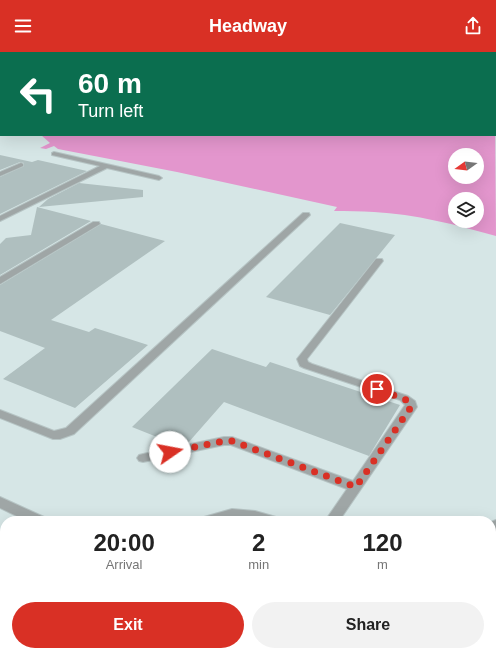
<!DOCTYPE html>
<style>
:root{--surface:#fff;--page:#f2f2f2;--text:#222;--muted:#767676;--accent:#d93025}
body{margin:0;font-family:Helvetica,sans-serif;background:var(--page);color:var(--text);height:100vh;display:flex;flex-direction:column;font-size:15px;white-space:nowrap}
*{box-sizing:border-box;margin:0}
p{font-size:13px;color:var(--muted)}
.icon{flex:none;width:22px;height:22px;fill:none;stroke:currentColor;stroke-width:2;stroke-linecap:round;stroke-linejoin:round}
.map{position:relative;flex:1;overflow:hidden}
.panel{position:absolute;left:0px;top:464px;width:496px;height:140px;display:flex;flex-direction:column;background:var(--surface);border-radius:16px 16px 0 0;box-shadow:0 4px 16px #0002}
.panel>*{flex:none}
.guide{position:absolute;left:0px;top:0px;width:496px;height:84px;box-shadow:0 4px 16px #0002;background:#0b6e4f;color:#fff;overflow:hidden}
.needle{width:26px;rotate:255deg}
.controls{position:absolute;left:448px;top:96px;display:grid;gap:8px}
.controls a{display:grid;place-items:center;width:36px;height:36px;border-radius:50%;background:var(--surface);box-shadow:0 4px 16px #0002;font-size:20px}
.pin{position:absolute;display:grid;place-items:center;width:34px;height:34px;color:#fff;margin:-17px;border:2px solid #fff;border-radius:50%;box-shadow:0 1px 4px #0007}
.me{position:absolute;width:44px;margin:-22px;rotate:78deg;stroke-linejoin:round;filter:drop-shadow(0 0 3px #0008)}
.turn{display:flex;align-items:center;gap:14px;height:84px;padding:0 12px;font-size:18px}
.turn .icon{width:52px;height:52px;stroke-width:2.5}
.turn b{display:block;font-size:28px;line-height:34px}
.eta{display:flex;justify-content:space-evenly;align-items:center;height:68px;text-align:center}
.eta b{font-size:24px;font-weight:700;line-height:28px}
.action{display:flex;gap:8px;margin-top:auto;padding:8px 12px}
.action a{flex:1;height:46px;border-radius:24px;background:var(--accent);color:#fff;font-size:16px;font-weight:700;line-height:46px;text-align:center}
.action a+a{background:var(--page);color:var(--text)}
header{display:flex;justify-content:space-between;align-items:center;height:52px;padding:0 12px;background:var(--accent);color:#fff;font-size:18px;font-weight:700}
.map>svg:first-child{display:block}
</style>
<header><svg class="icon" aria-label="menu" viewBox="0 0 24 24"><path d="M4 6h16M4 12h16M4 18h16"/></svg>Headway<svg class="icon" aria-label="share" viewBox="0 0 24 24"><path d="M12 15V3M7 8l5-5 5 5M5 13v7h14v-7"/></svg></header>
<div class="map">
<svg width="496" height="604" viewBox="0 0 496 604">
<rect width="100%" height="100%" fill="#d6e6e6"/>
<g fill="#e396cd" fill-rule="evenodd">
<polygon points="0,0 92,0 99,1 1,1 1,77"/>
<path d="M 495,50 L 496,184 C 457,173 415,162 374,160 C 361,159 347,159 334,159 L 337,155 L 177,120 L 58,97 L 54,94 L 46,97 L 40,96 L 50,91 L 41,83 L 495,83 ZM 455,103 L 477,103 L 477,125 L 455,125 ZM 455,147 L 477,147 L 477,169 L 455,169 Z"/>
</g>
<g fill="#afbfbf">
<polygon points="0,103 32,110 38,108 87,119 0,162 0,125 24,114 24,111 20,110 0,118"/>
<polygon points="79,131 143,138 143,145 39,155 48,147"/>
<polygon points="37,155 91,169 0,223 0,192 6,186 31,183"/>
<polygon points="340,171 395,183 330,263 266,245"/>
<polygon points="101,172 165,189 51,268 89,280 95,276 148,293 75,356 3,327 45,296 0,279 0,233"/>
<polygon points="212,297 266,315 270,310 400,353 369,404 224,350 188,391 177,393 132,375"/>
</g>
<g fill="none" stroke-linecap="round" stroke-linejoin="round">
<defs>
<g id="service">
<polygon points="54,100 159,124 162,126 159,128 107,116 0,169 0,164 100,114 52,103 52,101"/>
<polygon points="21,111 23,112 23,114 0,124 0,120"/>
<polygon points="303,161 309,161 310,163 74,382 60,387 53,387 0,366 0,358 54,379 66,376"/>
<polygon points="93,170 99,170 100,172 0,232 0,225"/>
<polygon points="376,207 382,207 383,209 307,307 308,310 312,312 408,344 415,349 417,355 339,469 325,469 347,437 231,393 224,393 143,410 139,409 137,406 139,403 143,402 224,385 232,385 353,429 405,353 400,348 304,316 300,314 297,307"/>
<polygon points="496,468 496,491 491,493 491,470"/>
<polygon points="491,530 496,531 496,544 491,543"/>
<polygon points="276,599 298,599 300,604 278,604"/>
</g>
<g id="minor">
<polygon points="0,445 44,465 46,469 27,469 0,456"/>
<polygon points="232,457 255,459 276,465 278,469 240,467 202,469 204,465"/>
<polygon points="5,502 5,517 0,519 0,504"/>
</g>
</defs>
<use href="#service" stroke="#b6c4c4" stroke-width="2"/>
<use href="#minor" stroke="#b6c4c4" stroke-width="2"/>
<use href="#service" fill="#9fa6a6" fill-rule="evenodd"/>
<use href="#minor" fill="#9fa6a6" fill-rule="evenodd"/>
</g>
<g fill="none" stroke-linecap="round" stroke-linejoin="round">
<polyline stroke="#d93025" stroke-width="7" stroke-dasharray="0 12.6" points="170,400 224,389 232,389 356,435 411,355 409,349 377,337"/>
</g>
</svg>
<div class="controls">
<a><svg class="needle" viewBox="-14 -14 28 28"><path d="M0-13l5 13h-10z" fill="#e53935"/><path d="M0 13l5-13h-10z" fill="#767676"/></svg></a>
<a><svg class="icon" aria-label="layers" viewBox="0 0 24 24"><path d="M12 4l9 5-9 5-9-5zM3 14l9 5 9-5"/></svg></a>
</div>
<div class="pin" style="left:377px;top:337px;background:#d93025"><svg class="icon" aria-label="arrive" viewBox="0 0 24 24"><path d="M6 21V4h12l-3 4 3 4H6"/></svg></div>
<svg class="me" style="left:170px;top:400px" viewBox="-20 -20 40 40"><circle r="19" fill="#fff"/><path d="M0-13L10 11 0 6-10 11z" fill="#d93025"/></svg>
<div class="guide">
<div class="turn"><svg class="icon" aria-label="left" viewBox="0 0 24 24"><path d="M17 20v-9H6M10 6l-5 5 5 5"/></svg><div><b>60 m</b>Turn left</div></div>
</div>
<section class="panel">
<div class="eta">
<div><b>20:00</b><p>Arrival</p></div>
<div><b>2</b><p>min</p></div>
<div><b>120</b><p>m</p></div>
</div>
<div class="action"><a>Exit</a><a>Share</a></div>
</section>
</div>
